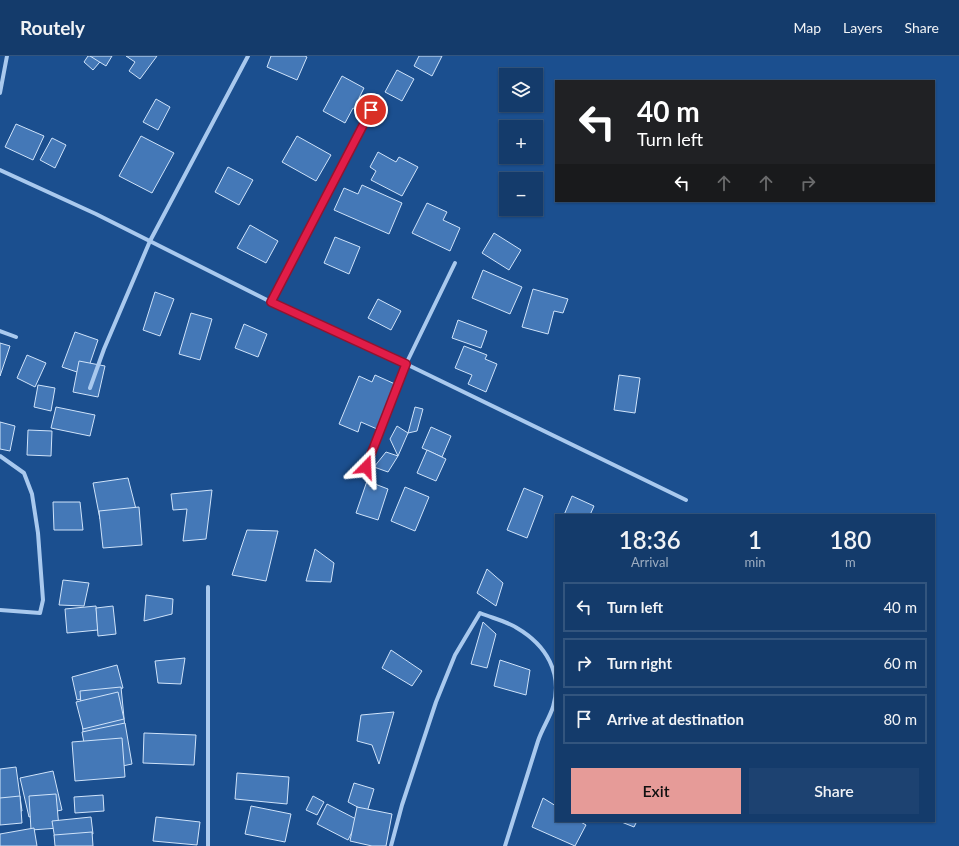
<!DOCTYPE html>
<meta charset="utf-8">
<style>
:root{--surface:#143b6b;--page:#1d4271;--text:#f1f3f6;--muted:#9dadc1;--line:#33557e;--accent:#e69b98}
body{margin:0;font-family:Lato,sans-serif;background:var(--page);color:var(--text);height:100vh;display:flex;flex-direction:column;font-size:15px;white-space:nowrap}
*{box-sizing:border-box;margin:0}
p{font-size:13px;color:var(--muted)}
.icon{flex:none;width:22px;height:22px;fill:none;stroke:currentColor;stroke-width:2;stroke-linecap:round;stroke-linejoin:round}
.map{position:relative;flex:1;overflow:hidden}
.panel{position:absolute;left:555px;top:458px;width:380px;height:308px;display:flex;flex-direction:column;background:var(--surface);border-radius:0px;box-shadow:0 1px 3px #0004,0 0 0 1px var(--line)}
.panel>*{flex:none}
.banner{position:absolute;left:555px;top:24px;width:380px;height:122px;border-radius:0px;box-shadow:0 1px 3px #0004,0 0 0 1px var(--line);background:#202124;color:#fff;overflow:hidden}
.tools{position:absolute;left:499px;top:12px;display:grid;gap:8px}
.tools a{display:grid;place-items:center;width:44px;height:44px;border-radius:0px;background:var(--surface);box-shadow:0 1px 3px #0004,0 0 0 1px var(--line);font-size:20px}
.pin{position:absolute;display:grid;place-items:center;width:34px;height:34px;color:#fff;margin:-17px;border:2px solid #fff;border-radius:50%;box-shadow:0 1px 4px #0007}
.me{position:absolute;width:44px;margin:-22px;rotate:21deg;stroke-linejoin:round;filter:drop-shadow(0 0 3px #0008)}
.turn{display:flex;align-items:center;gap:14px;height:84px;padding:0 16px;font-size:18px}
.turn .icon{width:52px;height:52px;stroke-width:2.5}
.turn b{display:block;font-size:28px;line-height:34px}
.lanes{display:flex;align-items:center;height:38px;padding:0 16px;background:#0003;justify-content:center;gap:20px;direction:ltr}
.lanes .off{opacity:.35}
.eta{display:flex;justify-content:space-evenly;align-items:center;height:68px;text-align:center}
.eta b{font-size:24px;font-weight:600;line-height:28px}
.action{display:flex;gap:8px;margin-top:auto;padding:8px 16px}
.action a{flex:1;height:46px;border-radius:0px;background:var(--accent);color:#111;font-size:16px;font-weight:600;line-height:46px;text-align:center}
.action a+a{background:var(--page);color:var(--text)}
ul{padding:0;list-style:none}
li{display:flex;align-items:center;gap:12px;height:50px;margin:0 8px 6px;padding:0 8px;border:2px solid var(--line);border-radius:0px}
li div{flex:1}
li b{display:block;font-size:15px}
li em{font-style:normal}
header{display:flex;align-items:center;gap:24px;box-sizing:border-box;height:56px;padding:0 20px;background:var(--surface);border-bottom:1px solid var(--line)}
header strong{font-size:19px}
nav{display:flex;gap:22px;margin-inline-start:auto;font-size:14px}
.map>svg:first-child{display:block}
</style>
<header>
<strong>Routely</strong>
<nav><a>Map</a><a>Layers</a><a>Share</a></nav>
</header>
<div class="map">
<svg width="959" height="790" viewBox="0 0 959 790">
<rect width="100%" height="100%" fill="#1b4f8f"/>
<g fill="#4478b7" stroke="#cfe3fa">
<polygon points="88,0 105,0 93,14 84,6"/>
<polygon points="90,0 112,0 106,10"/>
<polygon points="126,0 157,0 140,23 129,15 135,6"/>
<polygon points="271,0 305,0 307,1 297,24 267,11"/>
<polygon points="419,0 442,0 432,20 414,10"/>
<polygon points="397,14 414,23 402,45 385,36"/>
<polygon points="342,20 364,32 359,42 368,47 363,57 353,52 345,67 323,55"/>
<polygon points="156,43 170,51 158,74 143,66"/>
<polygon points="16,68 44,80 33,104 5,91"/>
<polygon points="141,80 174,97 152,137 119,120"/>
<polygon points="297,80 331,99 316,125 282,106"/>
<polygon points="52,82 66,89 55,112 40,104"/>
<polygon points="378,96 396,106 399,101 418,111 402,140 371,124 376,115 370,111"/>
<polygon points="228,111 253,124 239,149 215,136"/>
<polygon points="362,129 402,147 389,178 334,154 344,132 358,138"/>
<polygon points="427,147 447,156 443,164 460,172 450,195 412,177"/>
<polygon points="250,169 278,185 266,207 237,192"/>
<polygon points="494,177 521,194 509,214 482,197"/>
<polygon points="335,181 360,191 349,218 324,207"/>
<polygon points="483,214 522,231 510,258 472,242"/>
<polygon points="533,233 568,243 563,257 554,255 548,278 522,271"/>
<polygon points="155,236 174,243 160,280 143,274"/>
<polygon points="378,243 401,255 391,274 368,262"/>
<polygon points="191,257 212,263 200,304 179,298"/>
<polygon points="458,264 487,275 481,292 452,282"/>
<polygon points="244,268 267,278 258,301 235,292"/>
<polygon points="75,276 98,284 86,319 62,311"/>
<polygon points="0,287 10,290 0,320"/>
<polygon points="464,290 487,299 485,303 497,308 486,336 468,328 472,319 455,312"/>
<polygon points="27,299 46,307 35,331 17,322"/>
<polygon points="79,305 105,310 98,341 73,336"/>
<polygon points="375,319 395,328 377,373 361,366 358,376 339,368 359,320 372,326"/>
<polygon points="619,319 640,322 635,357 614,354"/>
<polygon points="38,329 55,332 51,355 34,351"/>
<polygon points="56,351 95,359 90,380 51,372"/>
<polygon points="415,351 423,353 417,375 408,377"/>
<polygon points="0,366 15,370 10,395 0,393"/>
<polygon points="397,370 408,377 398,400 390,383"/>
<polygon points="431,371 451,380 442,401 422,392"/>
<polygon points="28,374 52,375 51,400 27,399"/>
<polygon points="427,394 446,403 436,425 417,417"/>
<polygon points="386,396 398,400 388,416 374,411"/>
<polygon points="128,422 137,457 100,463 93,427"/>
<polygon points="367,425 388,433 378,464 356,457"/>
<polygon points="405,431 429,441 415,475 391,465"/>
<polygon points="524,432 543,440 527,482 507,474"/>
<polygon points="212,434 206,483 183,485 187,453 173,454 171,438"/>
<polygon points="572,440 594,450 590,459 564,459"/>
<polygon points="53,446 80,446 83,474 54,474"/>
<polygon points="139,451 142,489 103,492 99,455"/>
<polygon points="247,474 278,475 266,525 232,519"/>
<polygon points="315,493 334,507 331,526 306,525"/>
<polygon points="487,513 503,527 496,550 477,537"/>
<polygon points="63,524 89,527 84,550 59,549"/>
<polygon points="146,539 173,543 172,558 144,565"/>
<polygon points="96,550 98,574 67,577 65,553"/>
<polygon points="113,550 116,578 98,580 96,552"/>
<polygon points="483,566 496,578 487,612 471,608"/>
<polygon points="391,594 422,615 412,630 382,612"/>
<polygon points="185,602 181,628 158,627 155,605"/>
<polygon points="500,604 530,614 526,639 494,630"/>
<polygon points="117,609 123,632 77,644 72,621"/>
<polygon points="121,631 125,672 83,676 80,635"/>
<polygon points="118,636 124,663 83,673 76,646"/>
<polygon points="394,656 379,708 372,689 357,685 361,659"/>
<polygon points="125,667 132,708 108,713 105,699 87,703 82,676"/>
<polygon points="144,677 196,679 194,709 143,707"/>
<polygon points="122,682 125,721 75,725 72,686"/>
<polygon points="16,711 22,755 0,758 0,713"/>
<polygon points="53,715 62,754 29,761 20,722"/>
<polygon points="237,717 289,721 287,748 235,743"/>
<polygon points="354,727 374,733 367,756 348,746"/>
<polygon points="56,738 59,772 31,774 29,740"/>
<polygon points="103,739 104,755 75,757 74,741"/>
<polygon points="20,740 22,767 0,769 0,742"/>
<polygon points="313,740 324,746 317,759 306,754"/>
<polygon points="543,742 556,750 556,765 579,765 586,769 575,790 532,771"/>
<polygon points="327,748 358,764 348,784 317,768"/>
<polygon points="251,750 291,758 285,786 245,778"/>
<polygon points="357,751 392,758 386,790 372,790 350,785"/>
<polygon points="91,761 93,778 91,778 92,790 79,790 78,780 70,781 71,790 56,790 52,765"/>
<polygon points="156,761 200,766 197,789 153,785"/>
<polygon points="619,765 637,765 634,771"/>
<polygon points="34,772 37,790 0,790 0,778"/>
<polygon points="92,776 93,790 55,790 54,779"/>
</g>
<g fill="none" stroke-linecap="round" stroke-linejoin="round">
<g stroke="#a9c9ee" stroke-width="4">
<polyline points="0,37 7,0"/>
<polyline points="0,114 96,158 271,246 406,308 686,444"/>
<polyline points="271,246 378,40"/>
<polyline points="0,275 16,281"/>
<polyline points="90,332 104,293 150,185 248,0"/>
<polyline points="0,400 24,417 32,438 38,477 43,544 40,557 0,554"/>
<polyline points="366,411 406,308 455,207"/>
<polyline points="208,531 208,790"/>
<path d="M 391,790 L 402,749 L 436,646 L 455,599 L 480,557 C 492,562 506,565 517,572 C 546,589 563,617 553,651 C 549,663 542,673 538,685 C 527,720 516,755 505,790"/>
</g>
</g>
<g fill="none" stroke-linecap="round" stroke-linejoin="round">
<defs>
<polyline id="route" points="366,411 406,308 271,246 371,54"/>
</defs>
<use href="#route" stroke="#92132f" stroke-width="10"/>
<use href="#route" stroke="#e11d48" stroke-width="7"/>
</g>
</svg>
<div class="tools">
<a><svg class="icon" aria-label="layers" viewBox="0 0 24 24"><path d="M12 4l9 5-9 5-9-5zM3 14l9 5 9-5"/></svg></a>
<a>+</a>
<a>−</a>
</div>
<div class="pin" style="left:371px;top:54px;background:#d93025"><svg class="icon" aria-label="arrive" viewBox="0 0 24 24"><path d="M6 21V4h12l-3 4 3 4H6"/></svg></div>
<svg class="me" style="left:366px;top:411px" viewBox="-20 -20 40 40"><path d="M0-17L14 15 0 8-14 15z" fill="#e11d48" stroke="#fff" stroke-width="4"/></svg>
<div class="banner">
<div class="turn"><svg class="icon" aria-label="left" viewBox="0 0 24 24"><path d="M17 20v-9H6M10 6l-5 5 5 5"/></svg><div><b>40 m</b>Turn left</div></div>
<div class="lanes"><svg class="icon" aria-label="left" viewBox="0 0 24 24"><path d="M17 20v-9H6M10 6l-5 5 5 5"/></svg><svg class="icon off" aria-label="ahead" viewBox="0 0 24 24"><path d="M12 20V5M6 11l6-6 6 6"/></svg><svg class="icon off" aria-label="ahead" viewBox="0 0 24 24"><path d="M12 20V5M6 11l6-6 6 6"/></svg><svg class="icon off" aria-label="right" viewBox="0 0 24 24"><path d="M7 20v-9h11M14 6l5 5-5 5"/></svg></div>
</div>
<section class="panel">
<div class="eta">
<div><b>18:36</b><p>Arrival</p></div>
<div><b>1</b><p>min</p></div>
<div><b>180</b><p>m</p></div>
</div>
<ul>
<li><svg class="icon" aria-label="left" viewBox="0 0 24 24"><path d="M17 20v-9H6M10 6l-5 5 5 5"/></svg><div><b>Turn left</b></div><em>40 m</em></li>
<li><svg class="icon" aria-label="right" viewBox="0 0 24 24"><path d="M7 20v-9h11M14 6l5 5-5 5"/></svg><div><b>Turn right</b></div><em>60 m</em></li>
<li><svg class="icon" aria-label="arrive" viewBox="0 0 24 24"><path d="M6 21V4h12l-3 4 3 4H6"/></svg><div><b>Arrive at destination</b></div><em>80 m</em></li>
</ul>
<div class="action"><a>Exit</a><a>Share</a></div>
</section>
</div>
